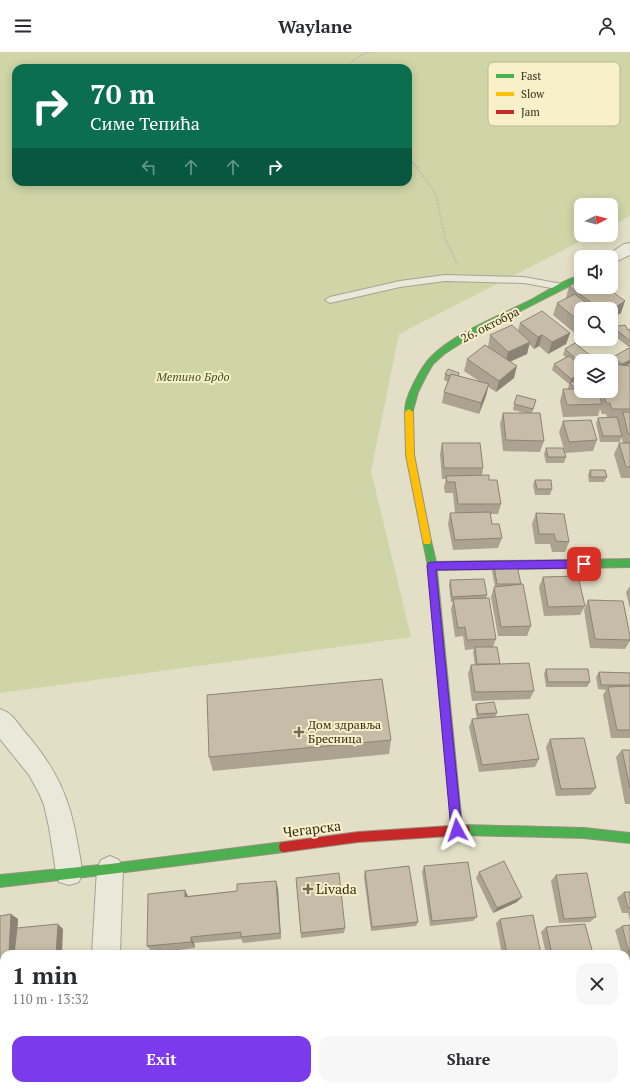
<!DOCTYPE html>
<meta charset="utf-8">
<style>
:root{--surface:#fff;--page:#f7f7f7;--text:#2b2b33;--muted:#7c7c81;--accent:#7c3aed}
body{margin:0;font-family:"PT Serif",serif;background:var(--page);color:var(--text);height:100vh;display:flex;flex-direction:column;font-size:15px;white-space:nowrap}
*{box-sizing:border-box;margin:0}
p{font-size:13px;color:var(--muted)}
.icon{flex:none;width:22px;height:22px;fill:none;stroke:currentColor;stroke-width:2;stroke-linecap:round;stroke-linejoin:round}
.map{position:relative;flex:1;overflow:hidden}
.side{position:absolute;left:0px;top:898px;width:630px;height:140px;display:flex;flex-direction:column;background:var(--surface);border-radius:12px 12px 0 0;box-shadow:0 2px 10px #0003}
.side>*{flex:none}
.top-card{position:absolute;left:12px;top:12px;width:400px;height:122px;border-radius:12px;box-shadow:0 2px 10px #0003;background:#0b6e4f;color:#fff;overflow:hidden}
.needle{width:26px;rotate:84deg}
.buttons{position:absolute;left:574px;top:146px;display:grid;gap:8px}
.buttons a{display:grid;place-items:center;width:44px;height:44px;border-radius:8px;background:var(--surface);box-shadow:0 2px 10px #0003;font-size:20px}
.pin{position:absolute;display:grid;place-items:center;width:34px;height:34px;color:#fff;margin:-17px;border-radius:8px;box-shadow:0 2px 6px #0006}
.me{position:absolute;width:44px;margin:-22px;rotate:355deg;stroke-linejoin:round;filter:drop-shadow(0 0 3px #0008)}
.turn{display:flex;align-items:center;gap:14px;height:84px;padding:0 12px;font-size:18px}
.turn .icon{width:52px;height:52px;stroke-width:2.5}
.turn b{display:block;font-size:28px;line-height:34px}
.lanes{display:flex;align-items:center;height:38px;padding:0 12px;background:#0003;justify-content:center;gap:20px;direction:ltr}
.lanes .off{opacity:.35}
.round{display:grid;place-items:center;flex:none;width:42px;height:42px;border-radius:12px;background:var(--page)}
.head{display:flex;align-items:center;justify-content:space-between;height:68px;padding:0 12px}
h1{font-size:24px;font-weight:800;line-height:30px}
.cta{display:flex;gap:8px;margin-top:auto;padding:8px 12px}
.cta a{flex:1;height:46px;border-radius:12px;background:var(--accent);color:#fff;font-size:16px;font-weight:800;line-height:46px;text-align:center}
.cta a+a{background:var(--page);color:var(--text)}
header{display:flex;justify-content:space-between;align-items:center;height:52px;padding:0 12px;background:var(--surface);font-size:18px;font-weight:800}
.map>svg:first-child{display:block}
</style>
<header><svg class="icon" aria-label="menu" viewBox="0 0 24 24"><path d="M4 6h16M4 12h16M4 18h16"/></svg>Waylane<svg class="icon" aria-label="person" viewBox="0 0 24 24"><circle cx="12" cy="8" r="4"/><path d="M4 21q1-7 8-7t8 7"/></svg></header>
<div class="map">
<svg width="630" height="1038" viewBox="0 0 630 1038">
<rect width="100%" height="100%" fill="#e3dfc6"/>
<path fill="#cfd5a7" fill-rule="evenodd" d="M 0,0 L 630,0 L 630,164 L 611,174 L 611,153 L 581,153 L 581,183 L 593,183 L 399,282 L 371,419 L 411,585 L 0,641 ZM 16,16 L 408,16 L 408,130 L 16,130 Z"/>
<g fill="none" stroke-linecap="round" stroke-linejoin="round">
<defs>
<polygon id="lane" points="445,223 524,225 562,232 567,235 562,238 524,231 445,229 400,235 330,251 325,248 330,245 400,229"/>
<g id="street">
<polygon points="630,191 630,203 611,212 611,205 604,205 624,192"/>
<path d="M 0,657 C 12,661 16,669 24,679 C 56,716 70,745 78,794 C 80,807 84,817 79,830 L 69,833 L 59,830 L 56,820 L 49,775 L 44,753 L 39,741 L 29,723 L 0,687 Z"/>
<polygon points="110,804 119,808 123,817 120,902 92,902 97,817 101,808"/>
<rect x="83" y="1034" width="30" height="4"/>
</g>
<g id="fast">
<path d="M 581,223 L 581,228 L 475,282 L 444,302 L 433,312 L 426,324 L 418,340 L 412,362 L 406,362 C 401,350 422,314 431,305 C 455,281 499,264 529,249 C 546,240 563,228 581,223 Z"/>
<polygon points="427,485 430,486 431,489 436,510 630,507 630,515 437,518 462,774 465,773 584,776 630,781 630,791 584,786 465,783 461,781 457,783 453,782 452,778 428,514 423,489 424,486"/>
<polygon points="284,790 288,791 289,795 288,799 284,800 110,822 0,835 0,823 110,812"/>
</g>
<polygon id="slow" points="409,357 413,360 414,403 431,489 430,492 424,492 423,489 406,403 405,360"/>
<polygon id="jam" points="465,773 469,774 470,778 469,782 465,783 358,790 284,800 280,799 279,795 280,791 284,790 358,780"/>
</defs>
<use href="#lane" stroke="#a7a290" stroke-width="2"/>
<use href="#street" stroke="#a7a290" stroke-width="2"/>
<use href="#fast" stroke="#979180" stroke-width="2"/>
<use href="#slow" stroke="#979180" stroke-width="2"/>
<use href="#jam" stroke="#979180" stroke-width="2"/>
<g stroke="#c2bfb0" stroke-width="2" stroke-dasharray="2 1.5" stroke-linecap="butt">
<path d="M 349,16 C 352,7 360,3 369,0"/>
<polyline points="408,104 432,136 437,148 445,186 457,212"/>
</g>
<use href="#lane" fill="#eae8d9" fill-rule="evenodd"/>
<use href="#street" fill="#eae8d9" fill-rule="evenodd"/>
<use href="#fast" fill="#4caf50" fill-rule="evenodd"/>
<use href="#slow" fill="#ffc107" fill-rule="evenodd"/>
<use href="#jam" fill="#c62828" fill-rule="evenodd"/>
</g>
<g fill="#aba290">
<polygon points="569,234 621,261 611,257 581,257 581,281 577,283 553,263 557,251 567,246 566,246"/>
<polygon points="520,271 570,281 566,292 548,302 539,294 534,297 529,292 527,302 510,309 514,326 496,340 488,335 486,344 479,362 442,351 444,340 448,330 444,328 445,322 459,321 459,324 482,331 464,319 467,307 488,295 490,283 518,279"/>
<polygon points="613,275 628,278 630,277 630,296 611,281"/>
<polygon points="565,297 581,309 581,339 601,347 601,345 599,339 611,339 611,315 613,312 611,311 613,305 628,314 630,314 630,426 621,426 614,402 619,391 623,391 621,385 620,390 600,390 596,371 598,366 607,365 606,362 602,362 600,357 598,364 563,365 560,349 563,337 569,337 568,337 569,332 552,318 554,312 566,305 563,303"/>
<polygon points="536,348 532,361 544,389 540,400 503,399 500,372 503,361 525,361 513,358 514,352"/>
<polygon points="563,369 597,388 593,399 565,401 559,380"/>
<polygon points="442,391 483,416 482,424 489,428 501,452 498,462 490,462 492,472 502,486 498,496 453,498 448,472 450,461 455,461 453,441 445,441 444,435 446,427 442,427 440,402"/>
<polygon points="546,396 566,405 564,411 546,411 544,402"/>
<polygon points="590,418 607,425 604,430 589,430 588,423"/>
<polygon points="535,428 552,437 550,443 535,443 533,433"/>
<polygon points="536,461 569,490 565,500 552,500 550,492 535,492 532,472"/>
<polygon points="494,514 521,532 531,574 527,584 498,584 491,545 494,535 495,535 492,519"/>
<polygon points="543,525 585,554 580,563 544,564 539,535"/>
<polygon points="450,528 487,543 486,546 496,587 493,595 500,612 534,639 530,647 472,649 468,622 471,613 475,613 473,600 474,597 465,598 463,584 455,585 451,557 453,550 451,550 449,534"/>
<polygon points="630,534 630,557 626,540"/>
<polygon points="588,548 630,584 630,589 625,597 590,596 584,558"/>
<polygon points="546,617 590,630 587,635 546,635 544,622"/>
<polygon points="599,620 630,621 630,686 611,686 603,643 606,638 598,637 596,625"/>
<polygon points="476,652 497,661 495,665 477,667 475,656"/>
<polygon points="472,667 539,707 535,715 479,720 469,675"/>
<polygon points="550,687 596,736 590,743 556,744 546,695"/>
<polygon points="391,688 389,702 213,719 209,705"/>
<polygon points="622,698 630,698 630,752 625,752 616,705"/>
<polygon points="424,814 477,865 473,869 430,874 422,820"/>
<polygon points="365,819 418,870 416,874 371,879 364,825"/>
<polygon points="479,820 517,850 493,861 476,826"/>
<polygon points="556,823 596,865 590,870 559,871 551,829"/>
<polygon points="296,826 345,876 344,881 301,886"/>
<polygon points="276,829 278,837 281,887 243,891 241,887 194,891 195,896 153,901 147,894 188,844 237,839"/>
<polygon points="624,840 630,840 630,869 628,861 622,861 617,846"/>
<polygon points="0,864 18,867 17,876 63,877 4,902 4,920 0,920"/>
<polygon points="500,867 541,902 502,902 496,871"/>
<polygon points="630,873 630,912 626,913 626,902 622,902 615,878 622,874"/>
<polygon points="546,875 593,902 546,902 541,880"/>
<polygon points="4,949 4,1000 0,1000 0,950"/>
<polygon points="324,1034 351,1034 324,1035"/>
<polygon points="505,1034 537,1034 538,1038 505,1038"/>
</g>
<g fill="#8b8475">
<polygon points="625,249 621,261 611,267 611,258"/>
<polygon points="581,272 581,281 577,283"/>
<polygon points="570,281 566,292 548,302 552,290"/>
<polygon points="542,283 539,294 534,297 538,285"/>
<polygon points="530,290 527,302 505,312 508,300"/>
<polygon points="630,308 630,312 620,318 622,312"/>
<polygon points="517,314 514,326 496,340 499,329"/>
<polygon points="581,321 581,326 570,331 571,327"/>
<polygon points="489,332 486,344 479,362 481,351"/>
<polygon points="276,829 278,837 281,887 280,881"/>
<polygon points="185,838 189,846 185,845"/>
<polygon points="522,845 517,850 493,861 497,856"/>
<polygon points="11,862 18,867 16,902 9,902"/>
<polygon points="58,872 63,877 62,902 56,902"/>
<polygon points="191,885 194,891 195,896 191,890"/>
<polygon points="46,1034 52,1034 52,1038 45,1038"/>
<polygon points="205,1034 207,1034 208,1038 205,1038"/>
</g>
<g fill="#c7bca7" stroke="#8b8475">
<polygon points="581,227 581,235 606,235 625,249 611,258 611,257 600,257 569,234"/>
<polygon points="575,242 594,257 581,257 581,271 557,251"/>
<polygon points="542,259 570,281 552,290 542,283 538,285 520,271"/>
<polygon points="512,273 530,290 508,300 490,283"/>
<polygon points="625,273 628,278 630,277 630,289 613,275"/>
<polygon points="575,291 597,309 581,309 581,311 565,297"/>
<polygon points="485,293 517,314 499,329 467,307"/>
<polygon points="629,296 630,297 630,308 622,312 613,305"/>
<polygon points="569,304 581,314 581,321 571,327 554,312"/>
<polygon points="612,312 630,314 630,357 612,357 610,351 606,351 603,340 611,339 611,315 613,315"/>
<polygon points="448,317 459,321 458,324 451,322 450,324 445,322"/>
<polygon points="451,322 489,332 481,351 444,340"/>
<polygon points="581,325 581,337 576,337 570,331"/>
<polygon points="563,337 581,337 581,339 598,339 602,352 567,353"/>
<polygon points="517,343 536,348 533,357 514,352"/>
<polygon points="623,360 630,360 630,382 628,382"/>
<polygon points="503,361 540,361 544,389 506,388"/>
<polygon points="617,365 622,384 603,384 598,366"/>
<polygon points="591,368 597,388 569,390 563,369"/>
<polygon points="442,391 480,391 483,416 444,416"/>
<polygon points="619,391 630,391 630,415 626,415"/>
<polygon points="546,396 563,396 566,405 548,405"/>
<polygon points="590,418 605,418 607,425 591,425"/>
<polygon points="489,423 489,428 497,428 501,452 458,452 455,430 447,430 446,424"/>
<polygon points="535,428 551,428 552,437 537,437"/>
<polygon points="490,460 492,472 499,472 502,486 455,488 450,461"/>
<polygon points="536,461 564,462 569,490 556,489 554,482 539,482"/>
<polygon points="494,514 517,514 521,532 497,532"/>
<polygon points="578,524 585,554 548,555 543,525"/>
<polygon points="484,527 487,543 452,545 450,528"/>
<polygon points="523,532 531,574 501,575 494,535"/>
<polygon points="489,546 496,587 467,588 465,575 458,576 453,547"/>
<polygon points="588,548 623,549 630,584 630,588 595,587"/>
<polygon points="475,595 497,595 500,612 477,612"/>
<polygon points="529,611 534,639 475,640 471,613"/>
<polygon points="546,617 588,617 590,630 548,630"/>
<polygon points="599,620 630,621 630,633 601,633"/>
<polygon points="382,627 391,688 209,705 207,643"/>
<polygon points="630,634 630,678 617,678 608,635"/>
<polygon points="494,650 497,661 478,662 476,652"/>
<polygon points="528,662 539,707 482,713 472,667"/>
<polygon points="584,686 596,736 561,737 550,687"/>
<polygon points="622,698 630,698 630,736"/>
<polygon points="504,809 522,845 497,856 479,820"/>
<polygon points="468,810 477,865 432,869 424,814"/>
<polygon points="409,814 418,870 372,875 365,819"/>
<polygon points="339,821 345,876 301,881 296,826"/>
<polygon points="587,821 596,865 564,867 556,823"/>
<polygon points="276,829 280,881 241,885 241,880 191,885 191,890 147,894 148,842 185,838 185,845 237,839 237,832"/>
<polygon points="624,840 630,840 630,856 628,856"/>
<polygon points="11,862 9,902 4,902 4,915 0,916 0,864"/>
<polygon points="533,863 541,902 507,902 500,867"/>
<polygon points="58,872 56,902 14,902 17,876"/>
<polygon points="585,872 593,902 552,902 546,875"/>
<polygon points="630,873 630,904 622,874"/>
<polygon points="4,949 4,997 0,997 0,950"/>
<polygon points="7,1034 46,1034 45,1038 0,1038 0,1035"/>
<rect x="146" y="1034" width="59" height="4"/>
<rect x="362" y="1034" width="50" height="4"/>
<polygon points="510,1034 537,1034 538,1038 510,1038"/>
</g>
<polygon fill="#7c3aed" stroke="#51269a" points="584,508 587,509 589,512 587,515 584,516 436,518 462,778 461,782 457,784 453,782 451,778 427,514 428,511 432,510"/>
<g fill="#726956" stroke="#f7f0c9" stroke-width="1.5">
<path d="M297 674h4v4h4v4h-4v4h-4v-4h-4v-4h4z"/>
<path d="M306 831h4v4h4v4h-4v4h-4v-4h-4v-4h4z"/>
</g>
<g text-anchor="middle" stroke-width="4" stroke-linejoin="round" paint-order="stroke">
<g font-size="12" fill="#352a19" stroke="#f7f0c9">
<text transform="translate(490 273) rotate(-27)" y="4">26. октобра</text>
</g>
<g font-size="12" font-style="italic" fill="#3e521f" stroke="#f7f0c9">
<text x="193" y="329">Метино Брдо</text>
</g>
<g font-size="12" fill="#352a19" stroke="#f7f0c9" text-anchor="start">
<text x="308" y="677">Дом здравља<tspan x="308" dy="14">Бресница</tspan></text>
</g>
<g font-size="14" fill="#352a19" stroke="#f7f0c9">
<text transform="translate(312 777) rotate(-7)" y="5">Чегарска</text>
</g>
<g font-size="14" fill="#352a19" stroke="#f7f0c9" text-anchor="start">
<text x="316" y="842">Livada</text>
</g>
</g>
<rect x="488" y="10" width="132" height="64" rx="6" fill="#f7f0c9" stroke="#bdb594" stroke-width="1"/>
<rect x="496" y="22" width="18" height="4" fill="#4caf50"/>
<rect x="496" y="40" width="18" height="4" fill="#ffc107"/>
<rect x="496" y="58" width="18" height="4" fill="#c62828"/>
<g font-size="11" fill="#352a19">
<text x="521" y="28">Fast</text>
<text x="521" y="46">Slow</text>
<text x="521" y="64">Jam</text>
</g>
</svg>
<div class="buttons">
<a><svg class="needle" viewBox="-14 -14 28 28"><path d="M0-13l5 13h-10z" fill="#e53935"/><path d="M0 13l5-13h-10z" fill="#7c7c81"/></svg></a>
<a><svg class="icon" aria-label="sound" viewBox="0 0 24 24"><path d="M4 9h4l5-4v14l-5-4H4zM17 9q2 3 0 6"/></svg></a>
<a><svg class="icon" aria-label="search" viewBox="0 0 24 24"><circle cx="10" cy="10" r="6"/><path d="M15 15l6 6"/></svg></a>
<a><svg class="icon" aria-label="layers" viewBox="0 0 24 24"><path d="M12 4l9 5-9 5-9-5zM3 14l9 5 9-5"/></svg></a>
</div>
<div class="pin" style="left:584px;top:512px;background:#d93025"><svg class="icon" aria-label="arrive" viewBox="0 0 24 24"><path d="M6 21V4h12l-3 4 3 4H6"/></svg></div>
<svg class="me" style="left:457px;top:778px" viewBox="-20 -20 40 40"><path d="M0-17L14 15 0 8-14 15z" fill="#7c3aed" stroke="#fff" stroke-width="4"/></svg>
<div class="top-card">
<div class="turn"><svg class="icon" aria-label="right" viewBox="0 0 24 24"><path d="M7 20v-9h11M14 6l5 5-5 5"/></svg><div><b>70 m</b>Симе Тепића</div></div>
<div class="lanes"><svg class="icon off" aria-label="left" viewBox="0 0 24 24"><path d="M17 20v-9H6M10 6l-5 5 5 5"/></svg><svg class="icon off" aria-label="ahead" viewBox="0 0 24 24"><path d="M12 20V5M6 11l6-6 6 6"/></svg><svg class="icon off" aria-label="ahead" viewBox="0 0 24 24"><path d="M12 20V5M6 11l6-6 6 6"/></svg><svg class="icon" aria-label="right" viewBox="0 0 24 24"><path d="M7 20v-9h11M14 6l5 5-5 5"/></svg></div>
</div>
<section class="side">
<div class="head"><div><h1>1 min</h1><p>110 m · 13:32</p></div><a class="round"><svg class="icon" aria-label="close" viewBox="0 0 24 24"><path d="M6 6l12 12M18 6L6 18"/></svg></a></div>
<div class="cta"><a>Exit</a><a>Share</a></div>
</section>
</div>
